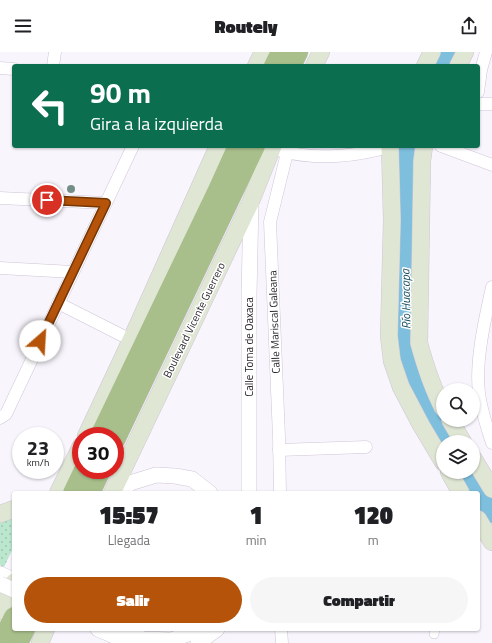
<!DOCTYPE html>
<html lang="es">
<meta charset="utf-8">
<style>
:root{--surface:#fff;--page:#f6f6f6;--text:#202124;--muted:#757577;--accent:#b45309}
body{margin:0;font-family:"Titillium Web",sans-serif;background:var(--page);color:var(--text);height:100vh;display:flex;flex-direction:column;font-size:15px;white-space:nowrap}
*{box-sizing:border-box;margin:0}
p{font-size:13px;color:var(--muted)}
.icon{flex:none;width:22px;height:22px;fill:none;stroke:currentColor;stroke-width:2;stroke-linecap:round;stroke-linejoin:round}
.map{position:relative;flex:1;overflow:hidden}
.side{position:absolute;left:12px;top:439px;width:468px;height:140px;display:flex;flex-direction:column;background:var(--surface);border-radius:4px;box-shadow:0 1px 3px #0004}
.side>*{flex:none}
.hud{position:absolute;left:12px;top:12px;width:468px;height:84px;border-radius:4px;box-shadow:0 1px 3px #0004;background:#0b6e4f;color:#fff;overflow:hidden}
.tools{position:absolute;left:436px;top:331px;display:grid;gap:8px}
.tools a{display:grid;place-items:center;width:44px;height:44px;border-radius:50%;background:var(--surface);box-shadow:0 1px 3px #0004;font-size:20px}
.speed{position:absolute;left:12px;top:375px;display:flex;gap:8px;font-size:20px;font-weight:700;text-align:center}
.speed>*{display:grid;place-content:center;width:52px;height:52px;border-radius:50%;background:var(--surface);box-shadow:0 1px 3px #0004;line-height:1}
.speed small{font-size:10px;font-weight:400}
.speed .limit{border:6px solid #d22;background:#fff;color:#111}
.pin{position:absolute;display:grid;place-items:center;width:34px;height:34px;color:#fff;margin:-17px;border:2px solid #fff;border-radius:50%;box-shadow:0 1px 4px #0007}
.me{position:absolute;width:44px;margin:-22px;rotate:26deg;stroke-linejoin:round;filter:drop-shadow(0 0 3px #0008)}
.turn{display:flex;align-items:center;gap:14px;height:84px;padding:0 12px;font-size:18px}
.turn .icon{width:52px;height:52px;stroke-width:2.5}
.turn b{display:block;font-size:28px;line-height:34px}
.eta{display:flex;justify-content:space-evenly;align-items:center;height:68px;text-align:center}
.eta b{font-size:24px;font-weight:800;line-height:28px}
.primary-button{display:flex;gap:8px;margin-top:auto;padding:8px 12px}
.primary-button a{flex:1;height:46px;border-radius:24px;background:var(--accent);color:#fff;font-size:16px;font-weight:800;line-height:46px;text-align:center}
.primary-button a+a{background:var(--page);color:var(--text)}
header{display:flex;justify-content:space-between;align-items:center;height:52px;padding:0 12px;background:var(--surface);font-size:18px;font-weight:800}
.map>svg:first-child{display:block}
</style>
<header><svg class="icon" aria-label="menu" viewBox="0 0 24 24"><path d="M4 6h16M4 12h16M4 18h16"/></svg>Routely<svg class="icon" aria-label="share" viewBox="0 0 24 24"><path d="M12 15V3M7 8l5-5 5 5M5 13v7h14v-7"/></svg></header>
<div class="map">
<svg width="492" height="591" viewBox="0 0 492 591">
<defs>
<pattern id="grass-dots" width="8" height="8" patternUnits="userSpaceOnUse"><rect width="8" height="8" fill="#bbe7ce"/><path d="M2 2h.1M6 6h.1" fill="none" stroke="#a1c6b1" stroke-width="1.8" stroke-linecap="round"/></pattern>
</defs>
<rect width="100%" height="100%" fill="#f9f5fd"/>
<polygon fill="url(#grass-dots)" points="14,457 14,494 4,515 0,513 0,463"/>
<g fill="none" stroke-linecap="round" stroke-linejoin="round">
<g stroke="#7dbfdd" stroke-width="20">
<polyline points="443,14 450,0"/>
<polyline points="409,94 407,108 407,203 404,273 408,296 416,325 449,390"/>
<polyline points="467,420 492,461"/>
</g>
<defs>
<polyline id="pedestrian" points="434,582 435,577"/>
<g id="minor">
<polyline points="53,14 55,0"/>
<polyline points="0,16 14,17"/>
<polyline points="478,40 481,18 486,0"/>
<polyline points="478,52 492,52"/>
<polyline points="441,94 492,113"/>
<path d="M 281,99 C 316,108 356,105 391,94"/>
<polyline points="0,146 106,151"/>
<polyline points="0,216 73,220"/>
<path d="M 492,235 C 485,267 475,309 479,341 C 481,358 487,375 492,391"/>
<polyline points="58,251 131,288"/>
<polyline points="0,366 6,362 133,94"/>
<polyline points="279,398 366,395"/>
<polyline points="280,441 279,385 270,170 287,101"/>
<polyline points="281,577 282,591"/>
</g>
<g id="tertiary">
<polyline points="121,441 130,431 156,423 175,424 192,427 210,441"/>
<polyline points="249,441 249,244 251,150"/>
<polyline points="0,522 14,528"/>
<polyline points="98,577 128,590"/>
<polyline points="119,577 143,587 171,588 202,577"/>
<polyline points="198,591 217,577"/>
</g>
<g id="secondary">
<polyline points="256,14 263,0"/>
<polyline points="314,14 321,0"/>
<polyline points="425,14 432,0"/>
<polyline points="458,14 465,0"/>
<polyline points="390,94 392,168 389,284 392,309 401,335 421,373 443,410"/>
<path d="M 424,94 L 422,109 L 419,291 C 425,313 432,335 443,356"/>
<polyline points="450,368 463,390"/>
<polyline points="86,384 131,288 218,94"/>
<polyline points="473,406 492,437"/>
<polyline points="449,420 461,441"/>
<polyline points="58,441 81,394"/>
<polyline points="112,441 251,149 273,94"/>
<polyline points="0,462 14,457"/>
<polyline points="478,467 492,490"/>
<polyline points="0,559 14,530"/>
<polyline points="40,591 46,577"/>
</g>
<g id="trunk">
<polyline points="274,14 281,0"/>
<polyline points="291,14 298,0"/>
<polyline points="100,384 218,138 238,94"/>
<polyline points="115,388 255,94"/>
<polyline points="73,441 84,418"/>
<polyline points="90,441 101,418"/>
<polyline points="1,591 14,565"/>
<polyline points="18,591 25,577"/>
</g>
</defs>
<use href="#pedestrian" stroke="#cfc5d7" stroke-width="10"/>
<use href="#minor" stroke="#cfc5d7" stroke-width="13"/>
<use href="#tertiary" stroke="#cfc5d7" stroke-width="16"/>
<use href="#secondary" stroke="#cfc5d7" stroke-width="18"/>
<use href="#trunk" stroke="#d5d4d5" stroke-width="21"/>
<use href="#pedestrian" stroke="#fff" stroke-width="9"/>
<use href="#minor" stroke="#fff" stroke-width="12"/>
<use href="#tertiary" stroke="#fff" stroke-width="15"/>
<use href="#secondary" stroke="#dfe6d4" stroke-width="17"/>
<use href="#trunk" stroke="#a8be8b" stroke-width="20"/>
<defs>
<polyline id="tertiary-bridge" points="0,532 14,538"/>
</defs>
<use href="#tertiary-bridge" stroke="#cfc5d7" stroke-width="16" stroke-linecap="butt"/>
<use href="#tertiary-bridge" stroke="#fff" stroke-width="15"/>
</g>
<circle fill="#738e86" cx="71" cy="137" r="4"/>
<g fill="none" stroke-linecap="round" stroke-linejoin="round">
<defs>
<polyline id="route" points="40,289 106,151 47,148"/>
</defs>
<use href="#route" stroke="#753606" stroke-width="10"/>
<use href="#route" stroke="#b45309" stroke-width="7"/>
</g>
<g text-anchor="middle" stroke-width="3" stroke-linejoin="round" paint-order="stroke">
<g font-size="11" fill="#2b272e" stroke="#fff">
<text transform="translate(194 268) rotate(-64)" y="4">Boulevard Vicente Guerrero</text>
<text transform="translate(274 270) rotate(-92)" y="4">Calle Mariscal Galeana</text>
<text transform="translate(249 295) rotate(-90)" y="4">Calle Toma de Oaxaca</text>
</g>
<g font-size="12" font-style="italic" fill="#134a5f" stroke="#fff">
<text transform="translate(406 247) rotate(-91)" y="4">Río Huacapa</text>
</g>
</g>
</svg>
<div class="tools">
<a><svg class="icon" aria-label="search" viewBox="0 0 24 24"><circle cx="10" cy="10" r="6"/><path d="M15 15l6 6"/></svg></a>
<a><svg class="icon" aria-label="layers" viewBox="0 0 24 24"><path d="M12 4l9 5-9 5-9-5zM3 14l9 5 9-5"/></svg></a>
</div>
<div class="speed"><div>23<small>km/h</small></div><div class="limit">30</div></div>
<div class="pin" style="left:47px;top:148px;background:#d93025"><svg class="icon" aria-label="arrive" viewBox="0 0 24 24"><path d="M6 21V4h12l-3 4 3 4H6"/></svg></div>
<svg class="me" style="left:40px;top:289px" viewBox="-20 -20 40 40"><circle r="19" fill="#fff"/><path d="M0-13L10 11 0 6-10 11z" fill="#b45309"/></svg>
<div class="hud">
<div class="turn"><svg class="icon" aria-label="left" viewBox="0 0 24 24"><path d="M17 20v-9H6M10 6l-5 5 5 5"/></svg><div><b>90 m</b>Gira a la izquierda</div></div>
</div>
<section class="side">
<div class="eta">
<div><b>15:57</b><p>Llegada</p></div>
<div><b>1</b><p>min</p></div>
<div><b>120</b><p>m</p></div>
</div>
<div class="primary-button"><a>Salir</a><a>Compartir</a></div>
</section>
</div>
